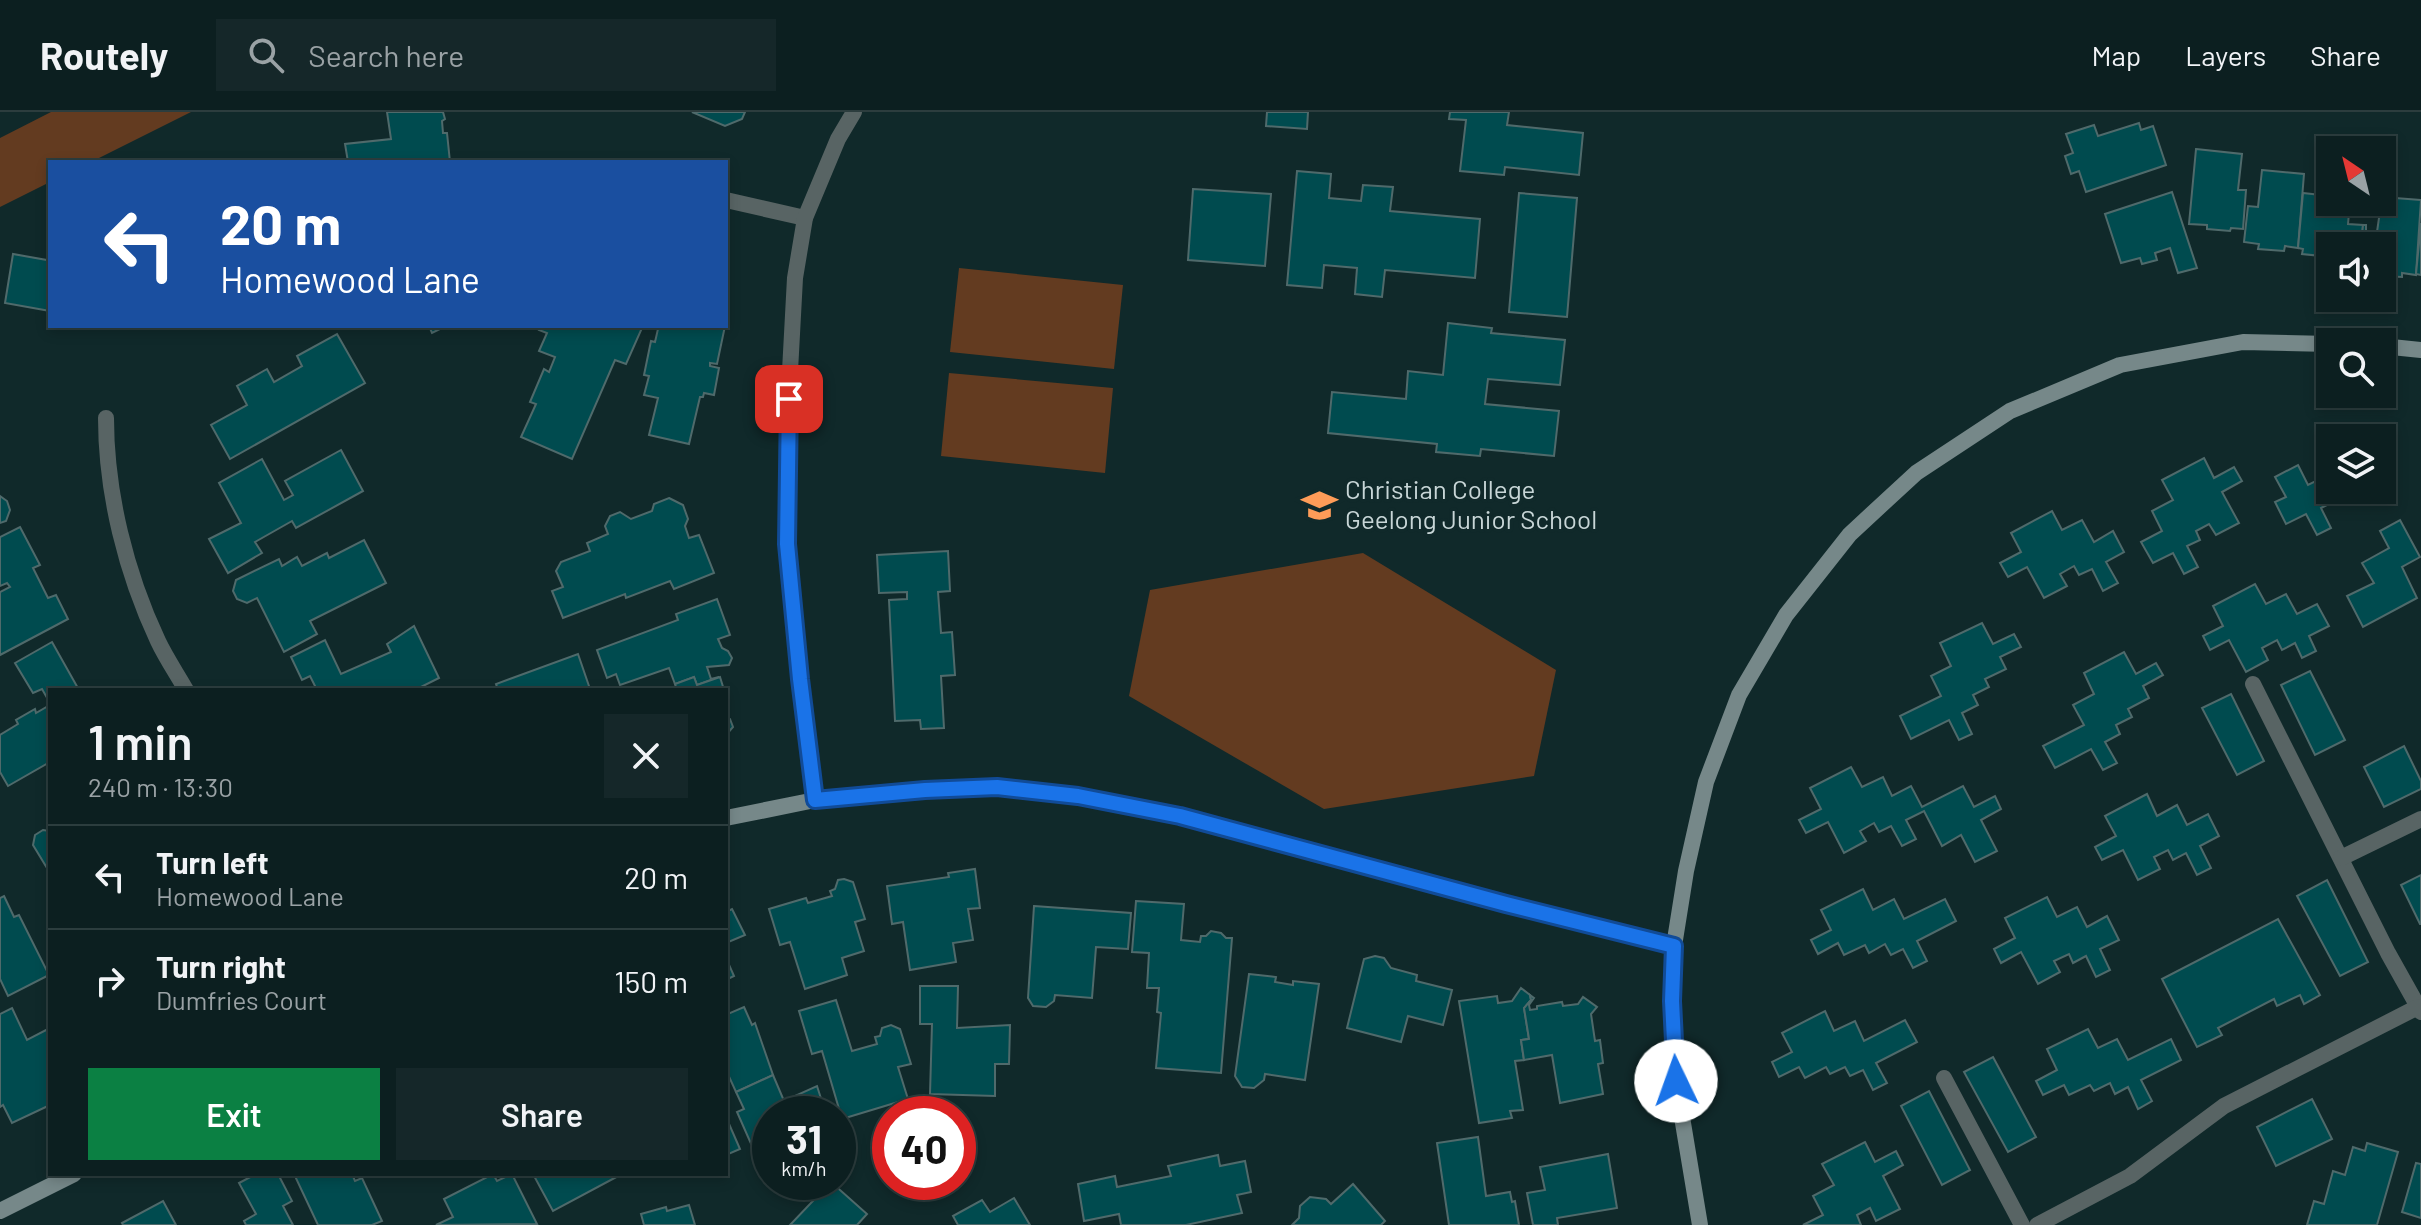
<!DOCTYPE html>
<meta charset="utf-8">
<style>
:root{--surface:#0c1f20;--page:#152729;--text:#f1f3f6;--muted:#9aa2a5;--line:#2c3d3e;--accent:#0b8043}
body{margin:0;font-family:Barlow,sans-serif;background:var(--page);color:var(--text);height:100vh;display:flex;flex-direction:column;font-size:30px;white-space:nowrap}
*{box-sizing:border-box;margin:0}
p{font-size:26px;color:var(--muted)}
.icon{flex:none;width:44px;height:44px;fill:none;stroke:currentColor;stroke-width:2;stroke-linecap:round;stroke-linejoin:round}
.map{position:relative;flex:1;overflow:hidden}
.panel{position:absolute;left:48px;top:576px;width:680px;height:488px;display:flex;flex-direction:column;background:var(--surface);border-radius:0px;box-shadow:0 4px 12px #0003,0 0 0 2px var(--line)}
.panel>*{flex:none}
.banner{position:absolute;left:48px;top:48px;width:680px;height:168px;border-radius:0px;box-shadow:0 4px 12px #0003,0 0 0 2px var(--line);background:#1a4fa0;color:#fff;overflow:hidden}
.needle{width:52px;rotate:325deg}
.controls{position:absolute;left:2316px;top:24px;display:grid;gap:16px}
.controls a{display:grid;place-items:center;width:80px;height:80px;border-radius:0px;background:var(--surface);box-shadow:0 4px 12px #0003,0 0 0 2px var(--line);font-size:40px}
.speed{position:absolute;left:752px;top:984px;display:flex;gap:16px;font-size:40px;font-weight:700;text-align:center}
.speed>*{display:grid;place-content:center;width:104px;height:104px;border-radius:50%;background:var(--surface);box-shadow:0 4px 12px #0003,0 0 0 2px var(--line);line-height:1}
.speed small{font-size:20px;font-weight:400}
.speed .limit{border:12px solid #d22;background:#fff;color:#111}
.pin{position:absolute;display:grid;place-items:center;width:68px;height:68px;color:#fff;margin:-34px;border-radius:16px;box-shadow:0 4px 12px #0006}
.me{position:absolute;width:88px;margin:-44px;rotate:357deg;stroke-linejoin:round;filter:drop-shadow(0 0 6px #0008)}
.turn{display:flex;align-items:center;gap:28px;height:168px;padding:0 40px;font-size:36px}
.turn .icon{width:104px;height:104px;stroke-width:2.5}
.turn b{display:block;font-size:56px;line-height:68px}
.round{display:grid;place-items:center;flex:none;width:84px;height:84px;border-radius:0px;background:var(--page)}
.head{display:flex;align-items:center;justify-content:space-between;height:136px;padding:0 40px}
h1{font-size:48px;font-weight:600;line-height:60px}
.cta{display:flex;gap:16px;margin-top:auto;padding:16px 40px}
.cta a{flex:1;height:92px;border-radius:0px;background:var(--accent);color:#fff;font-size:32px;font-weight:600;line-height:92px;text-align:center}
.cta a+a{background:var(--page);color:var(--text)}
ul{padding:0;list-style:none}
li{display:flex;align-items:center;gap:24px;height:104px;padding:0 40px;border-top:2px solid var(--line)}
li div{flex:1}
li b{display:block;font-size:30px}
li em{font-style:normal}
header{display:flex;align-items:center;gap:48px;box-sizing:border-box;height:112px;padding:0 40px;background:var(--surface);border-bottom:2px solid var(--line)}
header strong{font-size:38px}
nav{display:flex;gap:44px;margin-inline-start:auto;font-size:28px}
.search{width:560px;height:72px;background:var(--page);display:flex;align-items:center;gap:20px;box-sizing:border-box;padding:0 28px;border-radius:0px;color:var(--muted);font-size:30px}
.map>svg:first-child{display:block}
</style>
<header>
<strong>Routely</strong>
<div class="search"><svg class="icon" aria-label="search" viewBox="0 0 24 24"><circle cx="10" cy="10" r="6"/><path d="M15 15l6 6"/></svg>Search here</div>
<nav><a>Map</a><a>Layers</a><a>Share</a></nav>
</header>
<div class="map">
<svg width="2421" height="1113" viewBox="0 0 2421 1113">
<rect width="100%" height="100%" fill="#10292a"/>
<g fill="#633b20">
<polygon points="51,0 191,0 91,50 50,50 50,70 0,95 0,26"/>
<polygon points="959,156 1123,173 1114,257 950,240"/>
<polygon points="949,261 1113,276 1105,361 941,344"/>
<polygon points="1363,441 1556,558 1534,664 1324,697 1129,584 1150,478"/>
</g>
<g fill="#004b4f" stroke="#4f6a6b" stroke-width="2">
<polygon points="387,0 443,0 445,7 442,9 443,21 447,21 450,50 348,50 345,32 391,27"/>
<polygon points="692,0 745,0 742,7 725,14"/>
<polygon points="1267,0 1308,0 1307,17 1266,14"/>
<polygon points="1450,0 1509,0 1507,13 1583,21 1579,63 1505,55 1504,63 1460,59 1466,8 1449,7"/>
<polygon points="2139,11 2141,18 2153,14 2166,53 2086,80 2079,59 2071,62 2065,44 2073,41 2066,22 2094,13 2098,24"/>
<polygon points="2196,37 2242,42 2238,78 2246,78 2243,117 2231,116 2230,119 2207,117 2207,113 2189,112"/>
<polygon points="2262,58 2304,62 2298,136 2285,134 2284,139 2258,137 2259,132 2244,130 2248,94 2258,95"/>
<polygon points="1297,59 1331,62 1329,86 1361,89 1363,73 1393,75 1390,99 1480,107 1475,166 1385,158 1382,185 1355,182 1357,156 1324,153 1322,176 1287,173"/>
<polygon points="1193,77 1271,82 1265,154 1188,148"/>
<polygon points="2172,80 2197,156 2178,161 2170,136 2155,141 2157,148 2142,152 2140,146 2121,151 2105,102"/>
<polygon points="1519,81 1577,86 1567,205 1509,200"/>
<polygon points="2303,81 2330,84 2330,90 2350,90 2348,112 2363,113 2361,134 2330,134 2330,155 2320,154 2321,144 2302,142 2303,137 2298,136"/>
<polygon points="2382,85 2421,88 2416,163 2402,161 2402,165 2382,164 2382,134 2361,134 2363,113 2366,113 2366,119 2377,120"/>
<polygon points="2421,111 2421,163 2416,162"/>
<polygon points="50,128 50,199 5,191 13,142 47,148"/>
<polygon points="1448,211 1492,216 1491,221 1565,228 1560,273 1488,267 1485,292 1559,299 1554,344 1481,337 1480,344 1436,340 1437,332 1328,321 1332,280 1406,287 1408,259 1443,263"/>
<polygon points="429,214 446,214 432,221"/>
<polygon points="541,214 642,216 626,252 615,248 572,347 521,325 536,292 530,290 544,257 549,260 555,245 539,239 547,221 539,218"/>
<polygon points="656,214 725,214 717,252 710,251 710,254 719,256 714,283 704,281 703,285 700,285 689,332 649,323 658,286 644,283 649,264 644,263 651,229 655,230 658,217"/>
<polygon points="337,222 365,271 230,347 211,313 247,293 237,274 267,257 274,270 302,254 297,244"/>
<polygon points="341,338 363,379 296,416 292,409 255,430 262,441 228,461 209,427 241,411 219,371 262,347 284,388 293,383 285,369"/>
<polygon points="2204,346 2214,366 2234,355 2242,369 2222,380 2239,411 2216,423 2209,412 2196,419 2200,428 2187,434 2198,455 2184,462 2173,441 2153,451 2141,430 2162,419 2152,399 2173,388 2162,368"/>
<polygon points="2298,353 2308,373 2330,362 2330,378 2356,378 2321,396 2331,416 2317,423 2306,402 2286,412 2275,390 2286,385 2275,365"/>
<polygon points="0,384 7,389 10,398 6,409 0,411"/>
<polygon points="669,386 683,393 688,407 685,414 689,426 699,423 714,461 674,477 670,469 626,486 625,482 563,506 552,479 563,475 556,459 561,450 590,439 587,431 608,422 605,414 610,404 620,400 631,407 652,399 654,392"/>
<polygon points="2052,399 2062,418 2082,408 2094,430 2113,419 2124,440 2106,450 2118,471 2103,479 2092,457 2079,463 2074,454 2060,462 2067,474 2044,486 2027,455 2008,465 2000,451 2021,440 2011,421"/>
<polygon points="2400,408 2420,445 2402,455 2417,486 2363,515 2347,484 2374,471 2362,451 2389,436 2380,419"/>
<polygon points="20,415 40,453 33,456 48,486 56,483 68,507 0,543 0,480 10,475 7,471 0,474 0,425"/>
<polygon points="364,428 386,471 310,509 317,522 284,540 257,486 247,491 237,487 233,479 236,468 279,447 282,454 297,445 302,454 327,441 329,446"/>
<polygon points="948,439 950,479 938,480 941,521 952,520 955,563 941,564 944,616 921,617 920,608 895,609 889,488 907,487 907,480 879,481 877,443"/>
<polygon points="2255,472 2266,492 2286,482 2297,502 2317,492 2329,514 2309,524 2316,539 2302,546 2295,531 2282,538 2277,528 2262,536 2268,548 2246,560 2229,528 2210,538 2203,524 2223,514 2213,494"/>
<polygon points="717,487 730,523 718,527 722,536 728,539 732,546 729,553 707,555 711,567 719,565 697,573 694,565 675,572 669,556 620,573 616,562 607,566 597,538 678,508 676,502"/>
<polygon points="1982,511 1993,532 2014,522 2021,535 2000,545 2006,557 1985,567 1989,575 1973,583 1978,593 1962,601 1972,622 1959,628 1949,608 1911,627 1900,604 1941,584 1931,564 1951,554 1940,531"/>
<polygon points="414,514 439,566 415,578 317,578 310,564 302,568 291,545 325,528 341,562 391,540 387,532"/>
<polygon points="52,530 79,578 50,578 50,591 42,577 33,581 15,551"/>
<polygon points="2124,540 2136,562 2156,551 2163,563 2143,574 2149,586 2128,597 2132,605 2116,613 2120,622 2105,630 2117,651 2103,658 2091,637 2055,656 2043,634 2084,613 2073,593 2094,582 2084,561"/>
<polygon points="578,542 590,577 498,578 496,572"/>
<polygon points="2310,559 2345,628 2315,643 2281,573"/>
<polygon points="694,565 697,573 720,565 724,578 677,578 675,572"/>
<polygon points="2231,582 2264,649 2237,663 2202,596"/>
<polygon points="50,593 50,650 8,674 0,660 0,623 18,612 16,608 35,597 36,601"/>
<polygon points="726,606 730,607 733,615 726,623"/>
<polygon points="2404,634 2421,669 2421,677 2384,695 2364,655"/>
<polygon points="1851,655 1862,675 1883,665 1892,684 1911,674 1922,695 1963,674 1974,695 1995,684 2001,697 1981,708 1997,739 1975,750 1961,723 1942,734 1924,699 1906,708 1916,727 1902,734 1891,714 1879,720 1874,711 1860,719 1866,729 1844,741 1828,710 1806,721 1799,708 1821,697 1810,676"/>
<polygon points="2147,682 2157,704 2177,693 2187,713 2208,702 2219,724 2200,734 2211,756 2197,763 2186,741 2173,748 2168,738 2154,745 2160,757 2138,768 2123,738 2102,748 2095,735 2116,724 2105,704"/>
<polygon points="43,718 50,719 50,761 33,733 35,723"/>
<polygon points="975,757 980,796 968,797 973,828 953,831 956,850 910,858 903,810 892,812 887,774 949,765 948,761"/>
<polygon points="2421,763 2421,812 2420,812 2401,773"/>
<polygon points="844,767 853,770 865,807 855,810 864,839 842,846 847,863 805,877 790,830 780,833 769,797 806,786 808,791 832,784 830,779 835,777 838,768"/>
<polygon points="2327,768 2368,850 2340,864 2297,784"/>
<polygon points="1863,777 1873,798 1894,787 1904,807 1945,787 1956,809 1917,829 1927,849 1913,856 1903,837 1891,843 1885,832 1869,841 1865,833 1844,843 1838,831 1818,842 1811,828 1831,818 1821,798"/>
<polygon points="4,784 14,805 19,803 49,863 8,884 0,867 0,786"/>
<polygon points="2047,785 2057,805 2077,795 2087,815 2107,804 2119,828 2100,837 2110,858 2096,865 2086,844 2073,851 2069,842 2054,849 2060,860 2038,872 2021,840 2001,851 1994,837 2015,826 2005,806"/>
<polygon points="1136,789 1184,792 1181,828 1200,830 1201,824 1206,824 1211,819 1221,821 1226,826 1232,826 1221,961 1156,956 1161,901 1157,900 1159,876 1147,876 1149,841 1132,840"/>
<polygon points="1034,794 1131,801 1128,837 1096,835 1092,886 1055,883 1054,889 1046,895 1033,894 1028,886"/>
<polygon points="732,797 745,823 726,831 726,800"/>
<polygon points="2278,807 2320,883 2304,892 2300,883 2277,894 2274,887 2218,916 2222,923 2197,935 2162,867"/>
<polygon points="1375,844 1384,846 1391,856 1417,863 1416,869 1452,878 1443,913 1408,904 1401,930 1347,916 1364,847"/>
<polygon points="726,846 734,864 726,868"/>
<polygon points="1249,862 1276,865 1275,870 1293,873 1293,869 1319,872 1305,968 1265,962 1264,968 1254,976 1242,975 1235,964"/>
<polygon points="920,874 958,874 957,916 1010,913 1009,952 995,952 995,984 930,982 932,912 920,912"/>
<polygon points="1521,876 1530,883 1531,888 1524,896 1529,927 1521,928 1524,948 1515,949 1523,998 1510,999 1512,1006 1479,1011 1459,889 1497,884 1498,891 1512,889"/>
<polygon points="1530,883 1534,886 1529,893 1530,898 1537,897 1537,894 1562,890 1563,894 1578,892 1583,885 1597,895 1591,902 1595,929 1600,928 1603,951 1598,952 1603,982 1560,991 1552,943 1524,948 1521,928 1529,927 1524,896 1531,888"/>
<polygon points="836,888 852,939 877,932 875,925 880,924 882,916 891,913 900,917 911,952 898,955 908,987 842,1007 822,939 812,942 799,899"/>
<polygon points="744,895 752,913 755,911 773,963 736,980 726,958 726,896 728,902"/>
<polygon points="12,896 27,928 50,916 50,993 12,1011 3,993 0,995 0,902"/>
<polygon points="1825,899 1834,919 1855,909 1864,929 1905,908 1917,930 1876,951 1887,971 1873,978 1863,958 1850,964 1845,955 1830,962 1826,955 1805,966 1799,955 1779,965 1772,950 1792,940 1782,921"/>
<polygon points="2088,917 2098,936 2117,927 2128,948 2171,927 2181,948 2141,968 2152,989 2138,997 2128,975 2115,982 2110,971 2094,979 2090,973 2069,983 2064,973 2043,983 2036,969 2057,958 2047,937"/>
<polygon points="1993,945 2036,1025 2008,1040 1964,960"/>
<polygon points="773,963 784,989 817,974 826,1002 770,1002 770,1030 768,1031 766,1028 752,1034 737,1000 744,997 736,980"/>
<polygon points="1929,979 1970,1058 1942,1073 1901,994"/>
<polygon points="2312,987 2332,1027 2276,1054 2257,1015"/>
<polygon points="726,1005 740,1037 726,1043"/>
<polygon points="1478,1025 1486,1084 1510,1080 1512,1090 1515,1089 1519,1113 1449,1113 1437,1031"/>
<polygon points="1865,1030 1875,1050 1896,1039 1903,1053 1883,1064 1900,1097 1876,1109 1870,1096 1857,1103 1861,1113 1803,1113 1823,1103 1813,1084 1834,1073 1822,1052"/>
<polygon points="2367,1031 2398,1040 2377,1113 2307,1113 2314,1089 2324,1092 2333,1059 2345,1063 2353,1035 2365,1039"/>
<polygon points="1608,1042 1617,1096 1557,1106 1558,1113 1533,1113 1527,1081 1545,1078 1540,1055"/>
<polygon points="1218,1043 1220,1054 1245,1049 1251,1080 1237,1083 1242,1101 1186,1113 1121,1113 1119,1102 1084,1109 1078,1072 1115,1064 1117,1075 1171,1064 1168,1054"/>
<polygon points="2416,1051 2421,1052 2421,1106 2402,1100"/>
<polygon points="256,1062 278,1062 292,1089 283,1094 293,1113 246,1113 244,1109 256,1102 239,1071"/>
<polygon points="294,1062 352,1062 355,1069 362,1066 382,1109 372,1113 318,1113"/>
<polygon points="493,1062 497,1069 512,1062 537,1112 436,1113 453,1105 444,1087"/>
<polygon points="533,1062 622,1062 553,1099"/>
<polygon points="831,1070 867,1102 857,1113 790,1113"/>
<polygon points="1353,1072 1385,1109 1381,1113 1292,1113 1299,1106 1300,1094 1310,1085 1326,1087 1331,1092"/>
<polygon points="1014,1086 1030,1113 958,1113 953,1104 982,1088 990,1100"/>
<polygon points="163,1089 176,1113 123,1113 122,1111"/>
<polygon points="689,1093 695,1113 644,1113 641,1102 666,1095 667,1099"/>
</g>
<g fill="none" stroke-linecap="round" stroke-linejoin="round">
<g stroke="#586464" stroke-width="16">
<polyline points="2253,572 2388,841 2421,900"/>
<polyline points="2341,746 2421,707"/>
<polyline points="1944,966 2022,1113"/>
<polyline points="2037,1113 2130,1064 2224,994 2418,895"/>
</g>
<g stroke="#586464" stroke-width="16">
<polyline points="726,88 805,106"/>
<path d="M 106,306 C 106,381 126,461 158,529 C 166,546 177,562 186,578"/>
<polyline points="815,688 802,589 787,432 790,259 795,166 805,106 838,27 854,0"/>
</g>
<g stroke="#768889" stroke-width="16">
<polyline points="2382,234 2421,238"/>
<polyline points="726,706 815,688 925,678 997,675 1078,684 1180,704 1506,792 1674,834"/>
<polyline points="0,1099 74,1062"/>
<polyline points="1700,1113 1676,969 1672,889 1674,834 1686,759 1706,670 1739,583 1786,503 1850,422 1916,361 2010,299 2120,253 2243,230 2330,232"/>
</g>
</g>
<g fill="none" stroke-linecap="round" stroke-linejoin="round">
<defs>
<polyline id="route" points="789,287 787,432 800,567 815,688 925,678 997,675 1078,684 1180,704 1506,792 1674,834 1672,889 1676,969"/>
</defs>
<use href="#route" stroke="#114b97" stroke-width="20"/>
<use href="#route" stroke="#1a73e8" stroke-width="14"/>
</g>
<defs>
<symbol id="school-bare" viewBox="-9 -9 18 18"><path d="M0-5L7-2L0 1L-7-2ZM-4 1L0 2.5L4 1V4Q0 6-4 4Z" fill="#fe9c58" stroke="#10292a" stroke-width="2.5" paint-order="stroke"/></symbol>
</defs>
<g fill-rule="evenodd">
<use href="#school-bare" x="1294" y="368" width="51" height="51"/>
</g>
<g text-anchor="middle" stroke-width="7" stroke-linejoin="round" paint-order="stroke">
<g font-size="26" fill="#c8d6d7" stroke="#10292a" text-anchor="start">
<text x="1345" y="387">Christian College<tspan x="1345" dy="30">Geelong Junior School</tspan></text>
</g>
</g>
</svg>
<div class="controls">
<a><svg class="needle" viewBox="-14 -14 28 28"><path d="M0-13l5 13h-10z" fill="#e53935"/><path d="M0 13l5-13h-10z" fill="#9aa2a5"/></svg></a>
<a><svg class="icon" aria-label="sound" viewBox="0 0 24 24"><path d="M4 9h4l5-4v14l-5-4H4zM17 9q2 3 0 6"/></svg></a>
<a><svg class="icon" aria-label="search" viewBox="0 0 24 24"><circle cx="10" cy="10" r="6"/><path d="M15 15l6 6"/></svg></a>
<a><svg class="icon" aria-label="layers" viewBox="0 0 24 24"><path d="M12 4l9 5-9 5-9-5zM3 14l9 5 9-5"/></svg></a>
</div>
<div class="speed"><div>31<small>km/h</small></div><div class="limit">40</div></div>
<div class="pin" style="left:789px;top:287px;background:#d93025"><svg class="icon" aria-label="arrive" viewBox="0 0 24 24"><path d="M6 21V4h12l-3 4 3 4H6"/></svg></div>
<svg class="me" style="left:1676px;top:969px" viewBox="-20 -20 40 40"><circle r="19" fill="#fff"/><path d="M0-13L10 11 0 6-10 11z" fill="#1a73e8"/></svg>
<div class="banner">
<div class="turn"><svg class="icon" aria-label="left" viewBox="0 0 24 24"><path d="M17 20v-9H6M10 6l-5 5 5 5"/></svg><div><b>20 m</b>Homewood Lane</div></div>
</div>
<section class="panel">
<div class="head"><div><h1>1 min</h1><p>240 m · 13:30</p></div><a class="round"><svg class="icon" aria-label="close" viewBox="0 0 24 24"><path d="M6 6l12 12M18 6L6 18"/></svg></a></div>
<ul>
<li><svg class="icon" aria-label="left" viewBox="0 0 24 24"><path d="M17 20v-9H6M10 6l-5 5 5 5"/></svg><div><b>Turn left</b><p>Homewood Lane</p></div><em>20 m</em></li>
<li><svg class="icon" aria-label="right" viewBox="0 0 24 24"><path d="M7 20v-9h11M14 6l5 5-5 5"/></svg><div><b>Turn right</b><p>Dumfries Court</p></div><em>150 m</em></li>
</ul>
<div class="cta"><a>Exit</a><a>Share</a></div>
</section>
</div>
